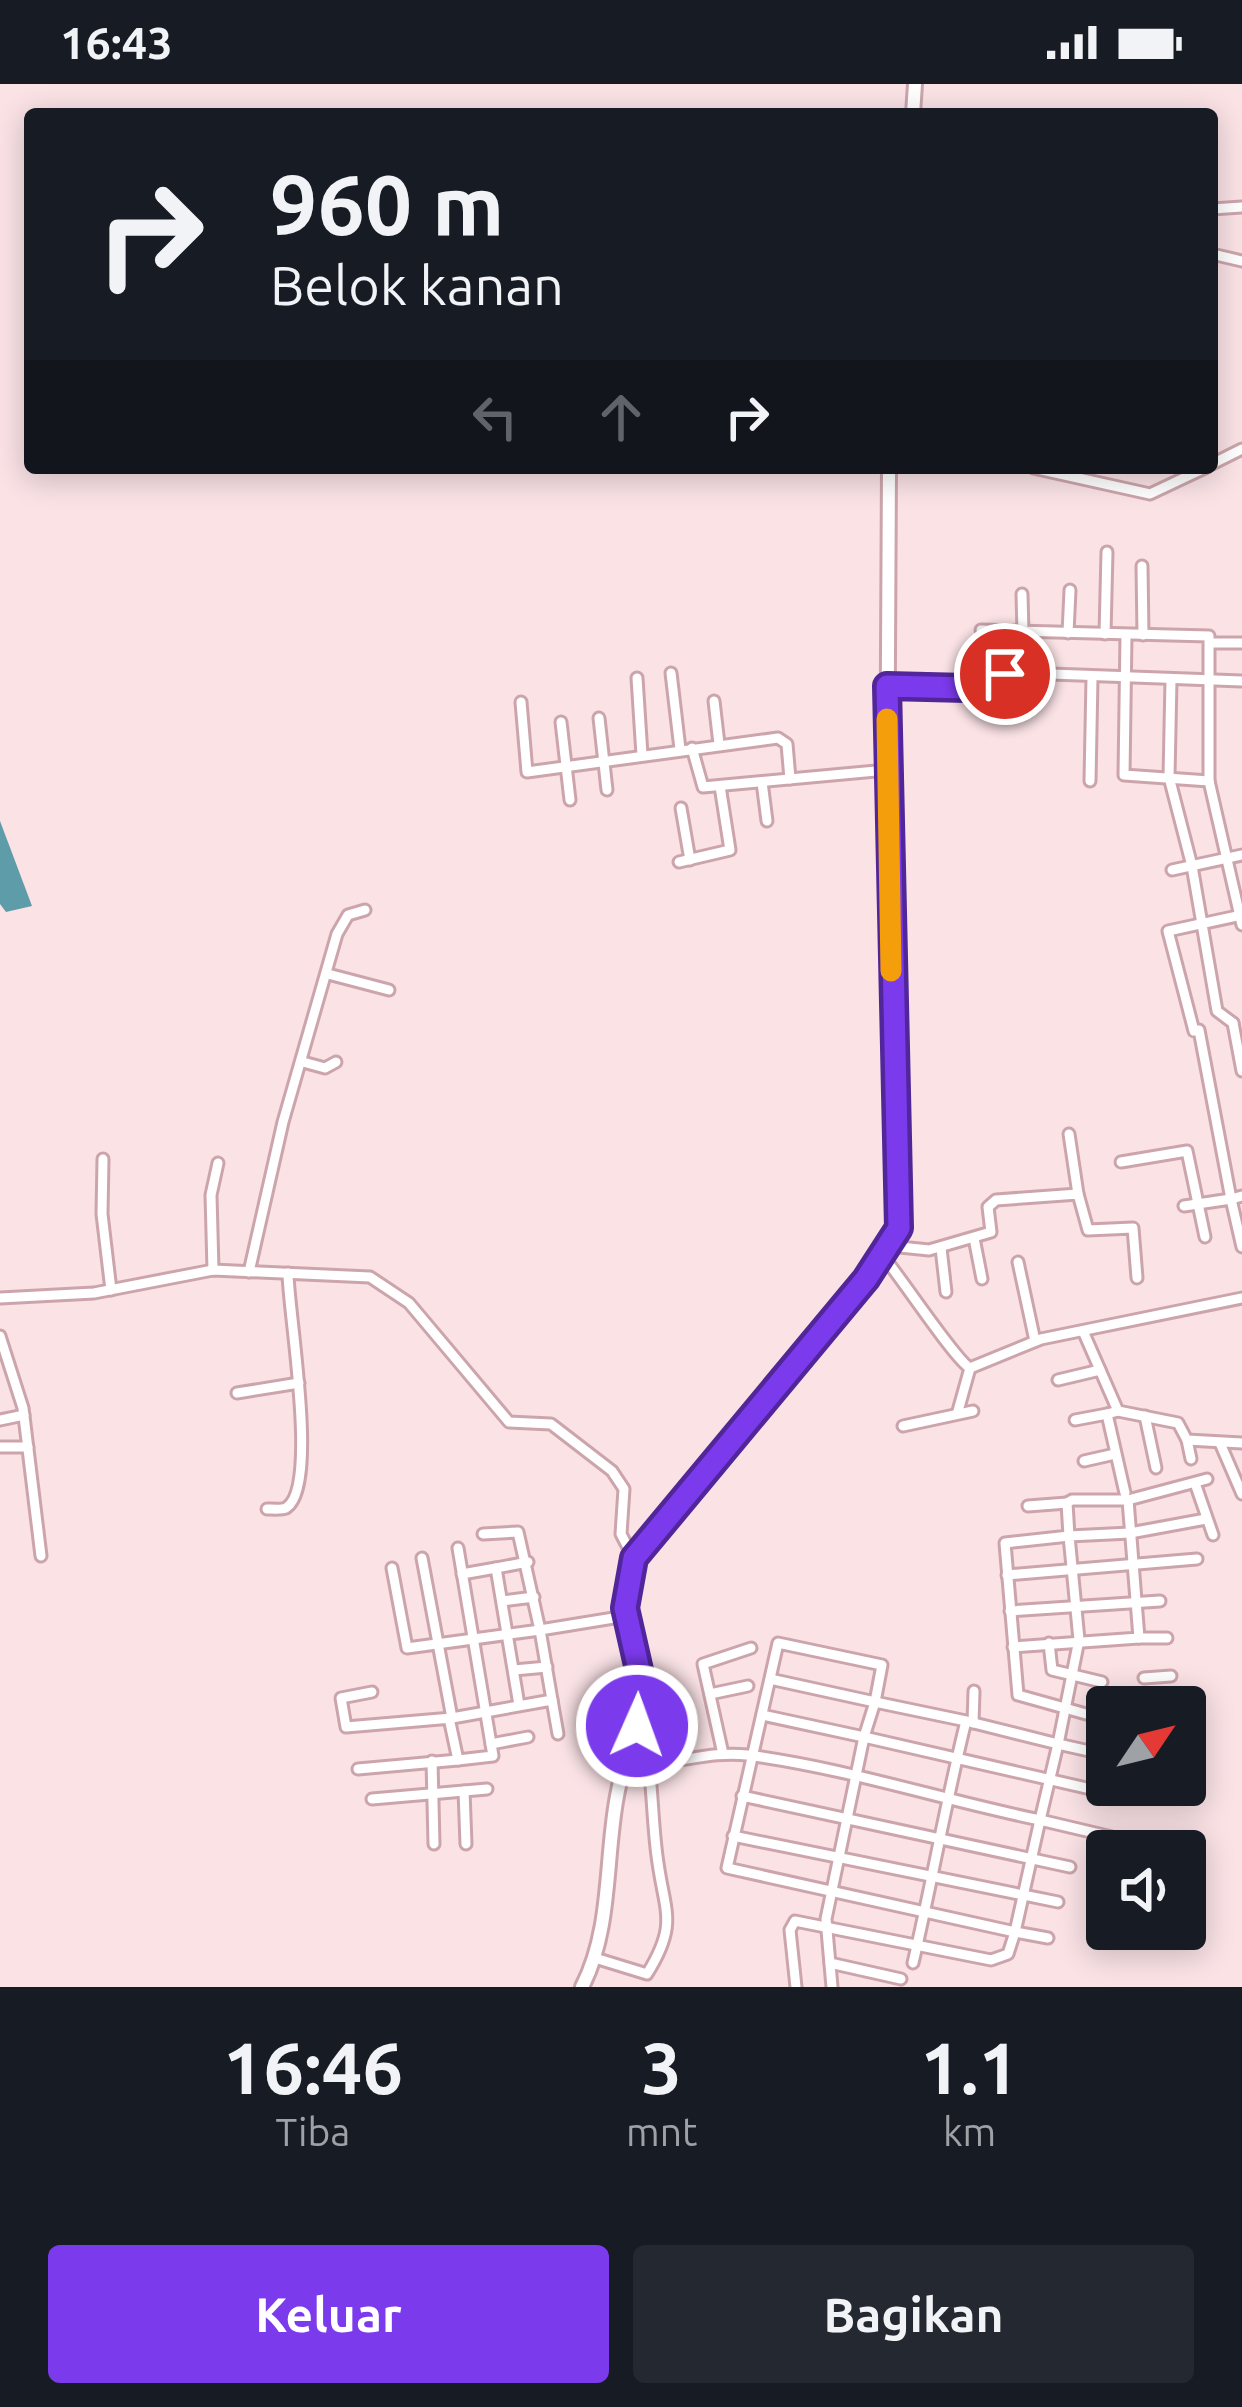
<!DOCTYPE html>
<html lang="id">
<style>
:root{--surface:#171b24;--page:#242831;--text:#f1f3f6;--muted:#9ea1a6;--accent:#7c3aed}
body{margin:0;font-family:Ubuntu,sans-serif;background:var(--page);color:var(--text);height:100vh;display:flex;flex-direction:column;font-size:45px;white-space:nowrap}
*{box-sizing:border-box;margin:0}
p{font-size:39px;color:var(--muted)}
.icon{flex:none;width:66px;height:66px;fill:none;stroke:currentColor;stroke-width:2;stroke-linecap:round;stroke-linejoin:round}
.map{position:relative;height:1903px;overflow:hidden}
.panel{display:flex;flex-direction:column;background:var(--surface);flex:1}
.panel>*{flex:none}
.hud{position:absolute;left:24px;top:24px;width:1194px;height:366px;border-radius:12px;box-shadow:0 6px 30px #0003;background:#171b24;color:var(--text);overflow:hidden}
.needle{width:78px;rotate:55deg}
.buttons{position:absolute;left:1086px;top:1602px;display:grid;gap:24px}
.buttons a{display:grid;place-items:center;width:120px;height:120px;border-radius:12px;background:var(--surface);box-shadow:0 6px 30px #0003;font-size:60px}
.pin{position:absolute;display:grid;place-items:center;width:102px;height:102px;color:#fff;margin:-51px;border:6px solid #fff;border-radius:50%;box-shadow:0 3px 12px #0007}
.me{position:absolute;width:132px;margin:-66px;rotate:2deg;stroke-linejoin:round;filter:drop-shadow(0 0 9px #0008)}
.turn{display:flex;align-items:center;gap:42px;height:252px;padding:0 48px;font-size:54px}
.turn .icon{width:156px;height:156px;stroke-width:2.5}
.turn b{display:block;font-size:84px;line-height:102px}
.lanes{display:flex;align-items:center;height:114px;padding:0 48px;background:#0003;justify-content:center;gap:60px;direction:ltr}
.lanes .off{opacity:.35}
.eta{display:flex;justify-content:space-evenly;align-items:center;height:204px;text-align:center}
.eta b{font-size:72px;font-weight:700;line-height:84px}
.primary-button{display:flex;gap:24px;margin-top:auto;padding:24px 48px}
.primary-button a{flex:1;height:138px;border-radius:12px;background:var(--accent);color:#fff;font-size:48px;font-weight:700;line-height:138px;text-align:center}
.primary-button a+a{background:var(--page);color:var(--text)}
.status{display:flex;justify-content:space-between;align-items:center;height:84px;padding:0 60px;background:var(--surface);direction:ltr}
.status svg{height:33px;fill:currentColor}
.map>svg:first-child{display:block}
</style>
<div class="status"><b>16:43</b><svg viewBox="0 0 49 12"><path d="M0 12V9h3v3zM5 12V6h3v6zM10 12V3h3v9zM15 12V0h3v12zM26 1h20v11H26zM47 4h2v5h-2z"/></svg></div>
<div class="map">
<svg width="1242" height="1903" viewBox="0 0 1242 1903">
<rect width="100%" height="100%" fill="#fae2e5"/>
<polygon fill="#5f9caa" points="0,737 32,822 6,828 0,820"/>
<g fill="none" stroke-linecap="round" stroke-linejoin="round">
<defs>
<g id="minor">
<polyline points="1212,125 1242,123"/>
<polyline points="1212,170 1242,177"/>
<polyline points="1212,380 1242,365"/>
<polyline points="1033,384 1150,410 1205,384"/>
<polyline points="1142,482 1143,551"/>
<polyline points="1022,510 1024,589"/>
<polyline points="981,546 1209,552 1209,697"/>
<polyline points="1068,549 1070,506"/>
<polyline points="1105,550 1107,468"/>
<polyline points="1126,551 1124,691 1209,697 1242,841"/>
<polyline points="1211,559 1242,559"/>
<polyline points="671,589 680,665"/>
<polyline points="637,594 642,671"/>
<polyline points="1171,596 1169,693 1192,782 1217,927 1233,939"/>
<polyline points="887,602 967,604 991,590 1024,589 1242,597"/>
<polyline points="714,617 719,660"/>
<polyline points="521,618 527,688 778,654 787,660 790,695"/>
<polyline points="599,634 607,706"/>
<polyline points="561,638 570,716"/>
<polyline points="692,664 703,703 887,686"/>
<polyline points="1090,697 1092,594"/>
<polyline points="762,698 767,737"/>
<polyline points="681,724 690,776"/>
<polyline points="679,778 730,766 720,702"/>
<polyline points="1172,786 1242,771"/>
<polyline points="1242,831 1168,847 1194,947 1199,946 1231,1115 1242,1112"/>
<polyline points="328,890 389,906"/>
<polyline points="1233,939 1242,987"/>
<polyline points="303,978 325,984 336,978"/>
<polyline points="1069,1050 1078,1110"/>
<polyline points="103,1075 102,1130 111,1206"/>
<polyline points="1121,1078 1187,1067 1205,1153"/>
<polyline points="1184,1122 1231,1115 1242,1163"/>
<polyline points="974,1154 982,1195"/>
<polyline points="890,1162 929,1166 991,1148 988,1123 996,1116 1078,1110 1088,1146 1133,1144 1137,1194"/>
<polyline points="941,1164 946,1208"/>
<path d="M 883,1172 C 900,1192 956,1277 970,1284 L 1041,1255 L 1242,1214"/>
<polyline points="1018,1178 1035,1257"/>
<polyline points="213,1186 211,1111 218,1079"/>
<polyline points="249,1188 283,1038 337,850 348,831 365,826"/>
<polyline points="0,1214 94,1209 213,1186 370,1193 409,1219 509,1338 551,1340 612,1387 624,1405 621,1450 634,1475"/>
<polyline points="1083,1247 1118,1327 1178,1339 1187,1356 1242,1359"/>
<polyline points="0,1252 23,1324 41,1472"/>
<polyline points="1058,1296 1100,1286"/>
<polyline points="237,1309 299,1299"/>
<polyline points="958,1327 970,1284"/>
<polyline points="1118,1327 1107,1330 1125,1409"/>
<polyline points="1145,1332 1156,1384"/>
<polyline points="0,1336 24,1331"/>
<polyline points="1075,1336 1107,1330"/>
<polyline points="903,1342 973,1327"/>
<polyline points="1187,1356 1191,1375"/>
<polyline points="1220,1359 1242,1410"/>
<polyline points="0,1363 28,1363"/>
<polyline points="1084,1377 1115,1370"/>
<polyline points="1195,1399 1213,1451"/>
<polyline points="1028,1422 1067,1419"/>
<path d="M 267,1425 C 271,1425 282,1426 286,1424 C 320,1403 288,1228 288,1189"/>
<polyline points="458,1464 491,1660 528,1653"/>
<polyline points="422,1474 452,1634 552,1616 540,1546 626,1532"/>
<polyline points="392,1484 407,1564 540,1546 518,1448 483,1450"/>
<polyline points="462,1490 496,1484"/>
<polyline points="1007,1491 1197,1475"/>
<polyline points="502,1517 534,1513"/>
<polyline points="1010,1527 1160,1517"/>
<polyline points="1139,1554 1167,1554"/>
<polyline points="1049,1559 1052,1586 1102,1598"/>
<polyline points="1013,1563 1139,1554 1128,1416"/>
<polyline points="514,1586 547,1583"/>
<polyline points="1144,1594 1171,1592"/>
<polyline points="770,1595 875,1618 882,1581 778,1559 727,1784 1015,1848 1008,1870 991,1876 795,1837 790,1846 796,1903"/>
<polyline points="372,1608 341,1614 346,1643 452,1634"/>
<polyline points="710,1610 748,1602"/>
<polyline points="552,1616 558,1650"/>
<polyline points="519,1621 496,1484 528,1478"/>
<polyline points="762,1631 864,1653 875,1618 966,1637"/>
<polyline points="449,1634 458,1676 493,1672 491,1660"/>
<polyline points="1104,1635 1018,1611 1005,1459 1069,1452 1067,1419 1072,1416 1128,1416 1207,1395"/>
<polyline points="973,1639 974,1607"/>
<polyline points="723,1670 703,1580 751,1564"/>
<polyline points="1107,1671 1058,1660 1079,1556 1069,1452 1130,1449 1206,1435"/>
<polyline points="432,1677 434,1760"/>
<path d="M 626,1679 C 667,1684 707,1666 747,1671 C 846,1684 943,1716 1040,1736 L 1058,1660 L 966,1637 C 946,1717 932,1798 913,1879"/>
<polyline points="358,1685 458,1676"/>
<polyline points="464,1707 466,1760"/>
<polyline points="742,1712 1070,1783"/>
<polyline points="372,1715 487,1705"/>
<polyline points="733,1752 1058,1818"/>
<polyline points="1048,1854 1015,1848 1040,1736 1112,1753"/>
<path d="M 595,1874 L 647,1890 C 678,1840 665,1829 658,1779 C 653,1747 653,1714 649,1682"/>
<polyline points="830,1879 901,1895"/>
<polyline points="832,1903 826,1835 864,1653 1130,1714"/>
</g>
<g id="major">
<polyline points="913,30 915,0"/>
<path d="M 582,1903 C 612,1845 605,1775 617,1712 C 624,1674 638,1642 639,1602 C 641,1557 616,1521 634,1475 L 866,1195 L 901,1137 L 887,755 L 889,384"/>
</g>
</defs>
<use href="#minor" stroke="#cca5ac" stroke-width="15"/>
<use href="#major" stroke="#cca5ac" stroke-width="18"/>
<use href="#minor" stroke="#fff" stroke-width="9"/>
<use href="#major" stroke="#fff" stroke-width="12"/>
</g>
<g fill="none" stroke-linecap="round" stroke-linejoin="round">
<defs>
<polyline id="route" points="637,1642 639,1586 625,1524 634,1474 866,1195 899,1144 887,602 967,604 986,592 1005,590"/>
</defs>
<use href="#route" stroke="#51269a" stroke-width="30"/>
<use href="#route" stroke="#7c3aed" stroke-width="21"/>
<polyline stroke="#f59e0b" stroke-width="21" points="887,635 891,887"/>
</g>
</svg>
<div class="buttons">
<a><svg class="needle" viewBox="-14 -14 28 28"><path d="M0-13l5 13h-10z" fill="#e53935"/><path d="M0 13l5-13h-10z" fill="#9ea1a6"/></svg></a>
<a><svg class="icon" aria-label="sound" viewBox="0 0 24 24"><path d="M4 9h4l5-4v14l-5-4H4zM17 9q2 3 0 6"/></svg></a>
</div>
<div class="pin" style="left:1005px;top:590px;background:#d93025"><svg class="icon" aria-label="arrive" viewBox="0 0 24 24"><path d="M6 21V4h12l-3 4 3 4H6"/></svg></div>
<svg class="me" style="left:637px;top:1642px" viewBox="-20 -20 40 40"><circle r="17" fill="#7c3aed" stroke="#fff" stroke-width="3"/><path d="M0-11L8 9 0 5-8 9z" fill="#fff"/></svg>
<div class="hud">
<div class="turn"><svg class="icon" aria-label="right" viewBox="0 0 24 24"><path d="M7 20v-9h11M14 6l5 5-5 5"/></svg><div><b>960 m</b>Belok kanan</div></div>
<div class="lanes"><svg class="icon off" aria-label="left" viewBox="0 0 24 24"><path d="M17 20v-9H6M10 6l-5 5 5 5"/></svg><svg class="icon off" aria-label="ahead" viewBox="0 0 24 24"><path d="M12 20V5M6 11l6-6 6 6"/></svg><svg class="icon" aria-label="right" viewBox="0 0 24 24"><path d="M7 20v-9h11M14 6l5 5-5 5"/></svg></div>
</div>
</div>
<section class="panel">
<div class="eta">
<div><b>16:46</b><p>Tiba</p></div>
<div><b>3</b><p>mnt</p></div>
<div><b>1.1</b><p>km</p></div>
</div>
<div class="primary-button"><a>Keluar</a><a>Bagikan</a></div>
</section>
